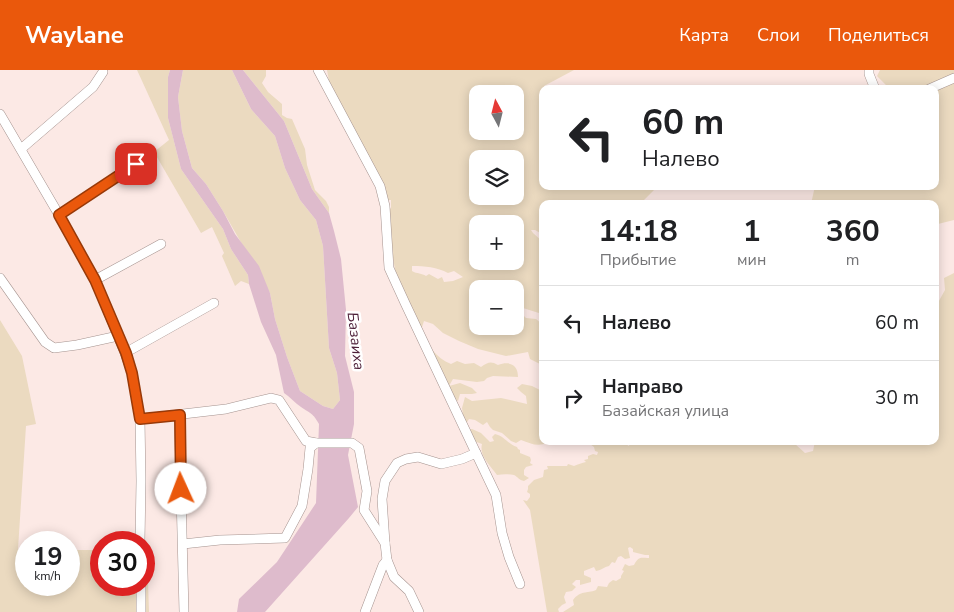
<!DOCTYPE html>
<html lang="ru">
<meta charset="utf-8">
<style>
:root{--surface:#fff;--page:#f2f2f2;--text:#202124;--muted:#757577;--line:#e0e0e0;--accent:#ea580c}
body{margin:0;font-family:"Nunito Sans",sans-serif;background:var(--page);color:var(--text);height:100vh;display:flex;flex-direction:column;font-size:19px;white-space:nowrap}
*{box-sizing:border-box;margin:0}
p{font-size:16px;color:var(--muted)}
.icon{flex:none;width:28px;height:28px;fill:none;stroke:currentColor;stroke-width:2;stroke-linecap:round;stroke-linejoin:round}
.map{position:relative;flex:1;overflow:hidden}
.drawer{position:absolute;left:539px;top:130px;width:400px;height:245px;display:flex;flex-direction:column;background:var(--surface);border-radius:10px;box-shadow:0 2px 12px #0003}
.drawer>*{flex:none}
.guide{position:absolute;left:539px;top:15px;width:400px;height:105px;border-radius:10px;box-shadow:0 2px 12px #0003;background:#fff;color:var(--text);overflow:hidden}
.needle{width:32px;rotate:353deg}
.fabs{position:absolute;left:469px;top:15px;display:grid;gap:10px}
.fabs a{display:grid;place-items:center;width:55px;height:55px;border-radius:10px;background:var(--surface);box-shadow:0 2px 12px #0003;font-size:25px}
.speed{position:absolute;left:15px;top:461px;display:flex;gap:10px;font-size:25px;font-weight:700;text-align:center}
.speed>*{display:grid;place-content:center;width:65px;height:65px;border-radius:50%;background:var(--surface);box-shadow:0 2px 12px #0003;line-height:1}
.speed small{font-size:12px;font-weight:400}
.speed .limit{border:8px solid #d22;background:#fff;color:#111}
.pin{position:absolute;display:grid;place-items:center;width:42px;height:42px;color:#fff;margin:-21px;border-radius:10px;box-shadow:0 2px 8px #0006}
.me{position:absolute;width:55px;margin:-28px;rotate:358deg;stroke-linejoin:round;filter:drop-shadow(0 0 4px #0008)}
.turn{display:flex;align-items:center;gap:18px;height:105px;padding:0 20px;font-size:22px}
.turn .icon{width:65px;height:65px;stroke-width:2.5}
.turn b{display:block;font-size:35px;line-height:42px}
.eta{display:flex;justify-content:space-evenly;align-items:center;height:85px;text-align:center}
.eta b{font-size:30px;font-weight:700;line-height:35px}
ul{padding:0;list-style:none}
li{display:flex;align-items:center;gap:15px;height:75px;padding:0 20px;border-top:1px solid var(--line)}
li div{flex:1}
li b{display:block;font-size:19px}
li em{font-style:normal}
header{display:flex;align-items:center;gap:30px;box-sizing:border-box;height:70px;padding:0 25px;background:var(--accent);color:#fff}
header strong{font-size:24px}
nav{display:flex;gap:28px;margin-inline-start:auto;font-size:18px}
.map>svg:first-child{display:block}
</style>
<header>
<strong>Waylane</strong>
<nav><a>Карта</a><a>Слои</a><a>Поделиться</a></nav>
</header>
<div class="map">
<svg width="954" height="542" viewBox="0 0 954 542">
<rect width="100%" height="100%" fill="#fce9e5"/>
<g fill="#ebdac0" fill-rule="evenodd">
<polygon points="137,0 170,0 168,7 168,48 181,99 223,159 231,179 248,205 249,214 241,211 235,216 222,186 224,183 212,157 201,163 154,82 169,70"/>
<polygon points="183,0 232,0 251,39 275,66 285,98 300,130 316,150 323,176 329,278 337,303 340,330 333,339 323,336 300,321 287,287 275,249 270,223 223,141 206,114 192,98 182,61 178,27"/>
<polygon points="243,0 266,0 266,6 262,13 268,22 282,34 282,45 287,48 292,49 305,79 307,95 315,120 326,131 329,137 329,143 312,119 284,51"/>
<path d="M 327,0 L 574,0 L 544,16 L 544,19 L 542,19 L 542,116 L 663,116 L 661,119 L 654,120 L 640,134 L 542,134 L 542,164 L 535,160 L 531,160 L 533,163 L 542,171 L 542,244 L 523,238 L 520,242 L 526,248 L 536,249 L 542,254 L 542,295 L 530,289 L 528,282 L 506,286 L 478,279 L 459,271 L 443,263 L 433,254 L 424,251 L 421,260 C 426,274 436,288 451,294 L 457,291 L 465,294 L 474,293 L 481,297 C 488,292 491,291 498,295 C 509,291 518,294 518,307 L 493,306 L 487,308 L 484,311 L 477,312 L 453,309 L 449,316 L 460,313 L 472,318 L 477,323 L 472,324 L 460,324 L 458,331 L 451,326 L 403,223 L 395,200 L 386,142 L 391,138 L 391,130 L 387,130 L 386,121 L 330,17 ZM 478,24 L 515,24 L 515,61 L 478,61 ZM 478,89 L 515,89 L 515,126 L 478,126 ZM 478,154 L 515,154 L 515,191 L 478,191 ZM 412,196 C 425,196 437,197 448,203 L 454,201 L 463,207 L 453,211 L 444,212 L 442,207 L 438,209 L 429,204 L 426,206 C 422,203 417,204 412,201 ZM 478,219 L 515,219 L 515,256 L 478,256 Z"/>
<polygon points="880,0 954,0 954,150 938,154 935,157 935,134 811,134 815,116 935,116 935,19 890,19 877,6"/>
<path d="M 954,203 L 954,542 L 563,542 L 574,535 L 573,530 C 581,520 586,524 596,520 L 598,516 L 607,517 L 609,513 L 613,510 L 616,511 L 621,508 L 621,506 L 624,501 L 622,500 L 625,494 L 629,496 L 634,495 C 639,486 640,488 649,488 L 649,485 L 645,485 L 633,482 L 633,479 L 630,477 L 628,478 L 630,488 L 625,489 L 621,486 L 618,487 L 615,493 L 612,492 L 609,496 C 604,497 602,500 596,501 L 594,497 L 584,501 L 584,505 L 591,508 L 591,512 L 580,515 L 580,510 L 576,510 L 572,514 L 576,517 L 572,521 L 566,522 L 564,527 L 566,533 L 562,535 L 558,539 L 559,542 L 547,542 L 530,440 L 523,430 L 527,431 L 530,427 L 530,424 L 527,422 L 528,419 L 528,416 L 534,410 L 543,407 L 544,400 L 548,399 L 547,396 L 567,396 L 568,394 L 574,396 C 578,394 582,393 586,392 L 584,390 L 588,389 L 588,386 L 593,384 L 597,385 L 598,382 L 595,381 L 594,377 L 590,374 L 591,371 L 600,371 L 598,374 L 604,375 L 607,372 L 610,374 L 612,372 L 614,371 L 618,374 C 622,372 623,370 627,372 L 628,376 L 633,373 L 639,374 L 641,371 L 796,371 L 795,374 L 805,383 L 813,381 L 815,371 L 935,371 L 935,238 L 945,220 L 944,208 Z"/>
<polygon points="0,250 22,286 36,354 26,356 18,479 26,480 26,515 69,515 69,480 101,480 101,515 144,515 144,480 147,480 149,542 0,542"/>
<path d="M 522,314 L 532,316 L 542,321 L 542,371 L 550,371 C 539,378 532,374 521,370 L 516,373 L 511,371 L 502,363 L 493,360 L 490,357 L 487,352 L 483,355 L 475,350 L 469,349 L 467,352 L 464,351 L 462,338 L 465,327 L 472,331 L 501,328 L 527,334 L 526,326 L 521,322 L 517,318 Z"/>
<path d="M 472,359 L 481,363 L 490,372 L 494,371 L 492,367 L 495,364 C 504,366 508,374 517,377 L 518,379 L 520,380 L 520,383 L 530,387 L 531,390 L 530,393 L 533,395 L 526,397 L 524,400 L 524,405 L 529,408 L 524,411 C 519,410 518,407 514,405 C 508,404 503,404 497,405 C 490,395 479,386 482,374 L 474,371 L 468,360 Z"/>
</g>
<path fill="#debbcc" d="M 170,0 L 183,0 L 178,27 L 182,61 L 192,98 L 206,114 L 223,141 L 235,164 L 259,196 L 270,223 L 275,249 L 287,287 L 300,321 L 323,336 L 333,339 L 340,330 L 337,303 L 329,278 L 323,176 L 316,150 L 300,130 L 285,98 L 275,66 L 251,39 L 232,0 L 243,0 L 284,51 L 312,119 L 329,143 L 334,161 L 341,189 L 346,240 L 345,286 L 354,322 L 354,354 L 348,385 L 358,437 L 349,448 L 265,542 L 237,542 L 239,529 L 277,492 L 316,433 L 319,354 C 313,343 311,344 301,337 C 295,333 290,327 284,323 L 276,285 L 261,252 L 249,214 L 248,205 L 231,179 L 223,159 L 181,99 L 168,48 L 168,7 Z"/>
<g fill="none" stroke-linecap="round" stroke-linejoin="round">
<defs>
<g id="minor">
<polyline points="318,0 380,116 385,136 389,198 405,233 476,383 462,389 441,394 418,387 406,389 397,393 385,411 382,429 385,473"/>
<polyline points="869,0 869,4 875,19"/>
<polyline points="929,19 954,8"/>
<polyline points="0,44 59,145 95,210 125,283 132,303 140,349 141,411 140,472"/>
<polyline points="21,79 93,17 103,2"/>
<polyline points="59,145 136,94"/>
<polyline points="0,208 45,272 54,278 77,275 118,266"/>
<polyline points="95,210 161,174"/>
<polyline points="125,283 214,233"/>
<polyline points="179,345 184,542"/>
<polyline points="140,349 226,339 271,328 279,330 306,371 316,373 310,378 308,399 302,436 285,468 220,470 183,474"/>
<polyline points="316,373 352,373 359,378 367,421 364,440 385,473 387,490 394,507 409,521 419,542"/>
<polyline points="476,383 496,425 502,463 509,487 520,514"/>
<polyline points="141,515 141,542"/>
<polyline points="365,542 383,495 387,490"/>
</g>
</defs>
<use href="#minor" stroke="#a5938f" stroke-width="10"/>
<use href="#minor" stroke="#fff" stroke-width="9"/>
</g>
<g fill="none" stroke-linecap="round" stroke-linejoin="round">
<defs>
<polyline id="route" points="136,94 59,145 95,210 126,283 132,303 140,349 180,345 181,419"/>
</defs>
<use href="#route" stroke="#983908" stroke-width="12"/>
<use href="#route" stroke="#ea580c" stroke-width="9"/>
</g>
<g text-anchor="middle" stroke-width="5" stroke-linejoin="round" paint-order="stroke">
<g font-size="15" font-style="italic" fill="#4e213a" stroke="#fff">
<text transform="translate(356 271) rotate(83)" y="5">Базаиха</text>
</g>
</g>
</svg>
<div class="fabs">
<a><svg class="needle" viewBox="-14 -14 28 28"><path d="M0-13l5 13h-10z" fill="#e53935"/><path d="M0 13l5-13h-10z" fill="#757577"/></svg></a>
<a><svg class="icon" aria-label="layers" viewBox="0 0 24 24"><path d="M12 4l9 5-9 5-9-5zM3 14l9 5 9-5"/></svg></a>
<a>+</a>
<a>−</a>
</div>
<div class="speed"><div>19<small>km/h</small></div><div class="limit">30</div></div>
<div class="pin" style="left:136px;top:94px;background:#d93025"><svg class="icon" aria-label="arrive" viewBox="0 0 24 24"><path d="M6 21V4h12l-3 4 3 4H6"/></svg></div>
<svg class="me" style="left:181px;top:419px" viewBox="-20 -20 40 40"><circle r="19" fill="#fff"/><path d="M0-13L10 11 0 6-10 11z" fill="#ea580c"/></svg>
<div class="guide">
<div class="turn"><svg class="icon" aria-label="left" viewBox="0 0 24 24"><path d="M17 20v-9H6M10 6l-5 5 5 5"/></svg><div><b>60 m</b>Налево</div></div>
</div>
<section class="drawer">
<div class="eta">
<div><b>14:18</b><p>Прибытие</p></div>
<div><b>1</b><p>мин</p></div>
<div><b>360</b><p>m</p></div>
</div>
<ul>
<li><svg class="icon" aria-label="left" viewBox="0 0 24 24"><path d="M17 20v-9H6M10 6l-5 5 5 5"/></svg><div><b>Налево</b></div><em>60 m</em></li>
<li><svg class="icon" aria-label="right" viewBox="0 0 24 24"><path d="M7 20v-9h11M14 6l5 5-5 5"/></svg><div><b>Направо</b><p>Базайская улица</p></div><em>30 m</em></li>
</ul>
</section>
</div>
